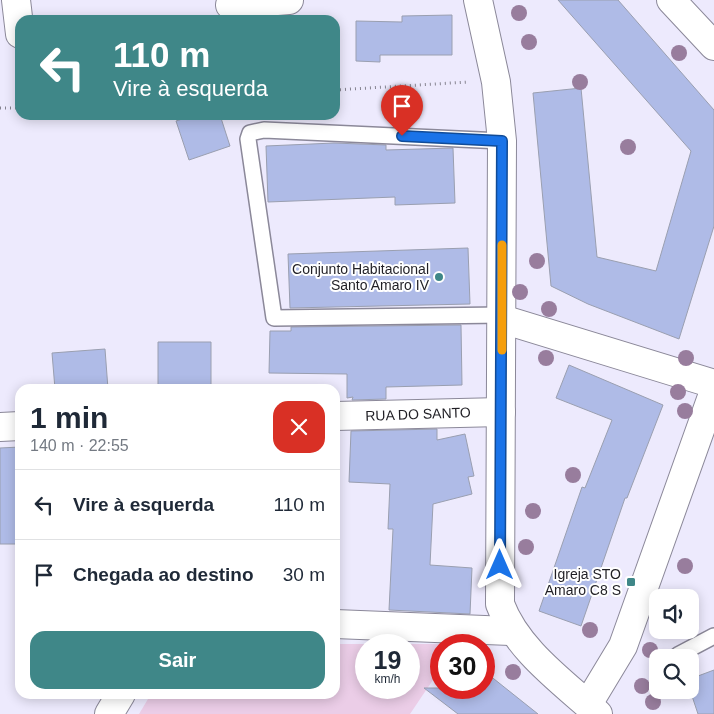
<!DOCTYPE html>
<html lang="pt">
<meta charset="utf-8">
<style>
:root{--surface:#fff;--page:#f2f2f3;--text:#1f2937;--muted:#747a83;--line:#e0e1e3;--accent:#3f8788}
body{margin:0;font-family:Arial,sans-serif;background:var(--page);color:var(--text);height:100vh;display:flex;flex-direction:column;font-size:19px;white-space:nowrap}
*{box-sizing:border-box;margin:0}
p{font-size:16px;color:var(--muted)}
.icon{flex:none;width:28px;height:28px;fill:none;stroke:currentColor;stroke-width:2;stroke-linecap:round;stroke-linejoin:round}
.map{position:relative;flex:1;overflow:hidden}
.side{position:absolute;left:15px;top:384px;width:325px;height:315px;display:flex;flex-direction:column;background:var(--surface);border-radius:15px;box-shadow:0 2px 12px #0003}
.side>*{flex:none}
.top-card{position:absolute;left:15px;top:15px;width:325px;height:105px;border-radius:15px;box-shadow:0 2px 12px #0003;background:#3f8788;color:#fff;overflow:hidden}
.tools{position:absolute;left:649px;top:589px;display:grid;gap:10px}
.tools a{display:grid;place-items:center;width:50px;height:50px;border-radius:10px;background:var(--surface);box-shadow:0 2px 12px #0003;font-size:25px}
.speed{position:absolute;left:355px;top:634px;display:flex;gap:10px;font-size:25px;font-weight:700;text-align:center}
.speed>*{display:grid;place-content:center;width:65px;height:65px;border-radius:50%;background:var(--surface);box-shadow:0 2px 12px #0003;line-height:1}
.speed small{font-size:12px;font-weight:400}
.speed .limit{border:8px solid #d22;background:#fff;color:#111}
.pin{position:absolute;display:grid;place-items:center;width:42px;height:42px;color:#fff;margin:-51px -21px;border-radius:50% 50% 50% 0;rotate:-45deg;box-shadow:0 0 5px #0007}
.pin .icon{rotate:45deg}
.me{position:absolute;width:55px;margin:-28px;rotate:0deg;stroke-linejoin:round;filter:drop-shadow(0 0 4px #0008)}
.turn{display:flex;align-items:center;gap:18px;height:105px;padding:0 15px;font-size:22px}
.turn .icon{width:65px;height:65px;stroke-width:2.5}
.turn b{display:block;font-size:35px;line-height:42px}
.round{display:grid;place-items:center;flex:none;width:52px;height:52px;border-radius:15px;background:var(--page)}
.head{display:flex;align-items:center;justify-content:space-between;height:85px;padding:0 15px}
h1{font-size:30px;font-weight:700;line-height:38px}
.cta{display:flex;gap:10px;margin-top:auto;padding:10px 15px}
.cta a{flex:1;height:58px;border-radius:15px;background:var(--accent);color:#fff;font-size:20px;font-weight:700;line-height:58px;text-align:center}
ul{padding:0;list-style:none}
li{display:flex;align-items:center;gap:15px;height:70px;padding:0 15px;border-top:1px solid var(--line)}
li div{flex:1}
li b{display:block;font-size:19px}
li em{font-style:normal}
.map>svg:first-child{display:block}
</style>
<div class="map">
<svg width="714" height="714" viewBox="0 0 714 714">
<rect width="100%" height="100%" fill="#edeafd"/>
<path fill="#ebcde7" fill-rule="evenodd" d="M 335,644 L 456,644 L 441,645 L 441,668 L 410,714 L 139,714 L 151,694 L 335,694 ZM 366,645 L 409,645 L 409,688 L 366,688 Z"/>
<g fill="#afbbe7" stroke="#9a9fb0">
<polygon points="558,0 618,0 714,110 714,226 679,339 588,304 551,286 533,93 581,88 597,257 656,271 691,151"/>
<polygon points="452,15 452,55 380,55 380,62 356,61 356,21 402,22 402,16"/>
<polygon points="195,115 220,115 230,146 189,160 176,121"/>
<polygon points="334,143 386,145 386,150 453,148 455,203 395,205 395,197 268,202 266,146"/>
<polygon points="468,248 470,304 290,308 288,254"/>
<polygon points="461,325 462,385 386,387 386,399 352,400 353,397 347,398 347,374 269,373 270,331 291,331 291,327"/>
<polygon points="158,342 211,342 211,388 158,389"/>
<polygon points="105,349 108,389 55,389 52,353"/>
<polygon points="569,365 663,405 627,498 625,498 581,626 539,611 582,487 585,488 612,420 556,398"/>
<polygon points="437,429 437,440 465,434 474,476 468,477 472,494 433,504 430,565 472,568 470,614 389,610 393,529 388,529 390,484 349,482 351,431"/>
<polygon points="20,447 20,544 0,544 0,448"/>
<polygon points="714,670 714,714 698,714 690,690 690,679"/>
<polygon points="484,671 538,714 458,714 424,688 484,688"/>
</g>
<g fill="none" stroke-linecap="round" stroke-linejoin="round">
<defs>
<g id="lane">
<polyline points="502,315 274,318 248,139 250,133 264,130 502,141"/>
<polyline points="678,655 714,636"/>
</g>
<g id="street">
<polyline points="16,0 20,34"/>
<path d="M 478,0 L 496,82 L 502,141 L 500,604 C 517,650 563,682 598,714"/>
<polyline points="671,0 714,46"/>
<polyline points="230,5 289,0"/>
<polyline points="502,319 714,384"/>
<polyline points="335,416 501,412"/>
<polyline points="0,427 20,426"/>
<polyline points="335,624 512,631"/>
<polyline points="588,704 623,646 714,391"/>
<polyline points="109,714 121,694"/>
</g>
</defs>
<use href="#lane" stroke="#8b8899" stroke-width="18"/>
<use href="#street" stroke="#8b8899" stroke-width="30"/>
<g stroke="#85838f" stroke-width="3" stroke-dasharray="1 4" stroke-linecap="butt">
<polyline points="335,90 468,82"/>
<polyline points="0,108 20,108"/>
</g>
<use href="#lane" stroke="#fff" stroke-width="15"/>
<use href="#street" stroke="#fff" stroke-width="28"/>
</g>
<g fill="#987d9d">
<circle cx="519" cy="13" r="8"/>
<circle cx="529" cy="42" r="8"/>
<circle cx="679" cy="53" r="8"/>
<circle cx="580" cy="82" r="8"/>
<circle cx="628" cy="147" r="8"/>
<circle cx="537" cy="261" r="8"/>
<circle cx="520" cy="292" r="8"/>
<circle cx="549" cy="309" r="8"/>
<circle cx="546" cy="358" r="8"/>
<circle cx="686" cy="358" r="8"/>
<circle cx="678" cy="392" r="8"/>
<circle cx="685" cy="411" r="8"/>
<circle cx="573" cy="475" r="8"/>
<circle cx="533" cy="511" r="8"/>
<circle cx="526" cy="547" r="8"/>
<circle cx="685" cy="566" r="8"/>
<circle cx="590" cy="630" r="8"/>
<circle cx="650" cy="650" r="8"/>
<circle cx="513" cy="672" r="8"/>
<circle cx="642" cy="686" r="8"/>
<circle cx="653" cy="702" r="8"/>
</g>
<g fill="none" stroke-linecap="round" stroke-linejoin="round">
<defs>
<polyline id="route" points="402,136 502,141 500,565"/>
</defs>
<use href="#route" stroke="#114b97" stroke-width="12"/>
<use href="#route" stroke="#1a73e8" stroke-width="9"/>
<polyline stroke="#f59e0b" stroke-width="9" points="502,350 502,245"/>
</g>
<g fill="#3f8788" stroke="#fff" stroke-width="2">
<circle cx="439" cy="277" r="5"/>
<rect x="626" y="577" width="10" height="10" rx="2.5"/>
</g>
<g text-anchor="middle" stroke-width="4" stroke-linejoin="round" paint-order="stroke">
<g font-size="14" fill="#201f25" stroke="#fff" text-anchor="end">
<text x="429" y="274">Conjunto Habitacional<tspan x="429" dy="16">Santo Amaro IV</tspan></text>
<text x="621" y="579">Igreja STO<tspan x="621" dy="16">Amaro C8 S</tspan></text>
</g>
<g font-size="14" fill="#201f25" stroke="#fff">
<text transform="translate(418 414) rotate(-2)" y="5">RUA DO SANTO</text>
</g>
</g>
</svg>
<div class="tools">
<a><svg class="icon" aria-label="sound" viewBox="0 0 24 24"><path d="M4 9h4l5-4v14l-5-4H4zM17 9q2 3 0 6"/></svg></a>
<a><svg class="icon" aria-label="search" viewBox="0 0 24 24"><circle cx="10" cy="10" r="6"/><path d="M15 15l6 6"/></svg></a>
</div>
<div class="speed"><div>19<small>km/h</small></div><div class="limit">30</div></div>
<div class="pin" style="left:402px;top:136px;background:#d93025"><svg class="icon" aria-label="arrive" viewBox="0 0 24 24"><path d="M6 21V4h12l-3 4 3 4H6"/></svg></div>
<svg class="me" style="left:500px;top:565px" viewBox="-20 -20 40 40"><path d="M0-17L14 15 0 8-14 15z" fill="#1a73e8" stroke="#fff" stroke-width="4"/></svg>
<div class="top-card">
<div class="turn"><svg class="icon" aria-label="left" viewBox="0 0 24 24"><path d="M17 20v-9H6M10 6l-5 5 5 5"/></svg><div><b>110 m</b>Vire à esquerda</div></div>
</div>
<section class="side">
<div class="head"><div><h1>1 min</h1><p>140 m · 22:55</p></div><a class="round" style="background:#d93025;color:#fff"><svg class="icon" aria-label="close" viewBox="0 0 24 24"><path d="M6 6l12 12M18 6L6 18"/></svg></a></div>
<ul>
<li><svg class="icon" aria-label="left" viewBox="0 0 24 24"><path d="M17 20v-9H6M10 6l-5 5 5 5"/></svg><div><b>Vire à esquerda</b></div><em>110 m</em></li>
<li><svg class="icon" aria-label="arrive" viewBox="0 0 24 24"><path d="M6 21V4h12l-3 4 3 4H6"/></svg><div><b>Chegada ao destino</b></div><em>30 m</em></li>
</ul>
<div class="cta"><a>Sair</a></div>
</section>
</div>
